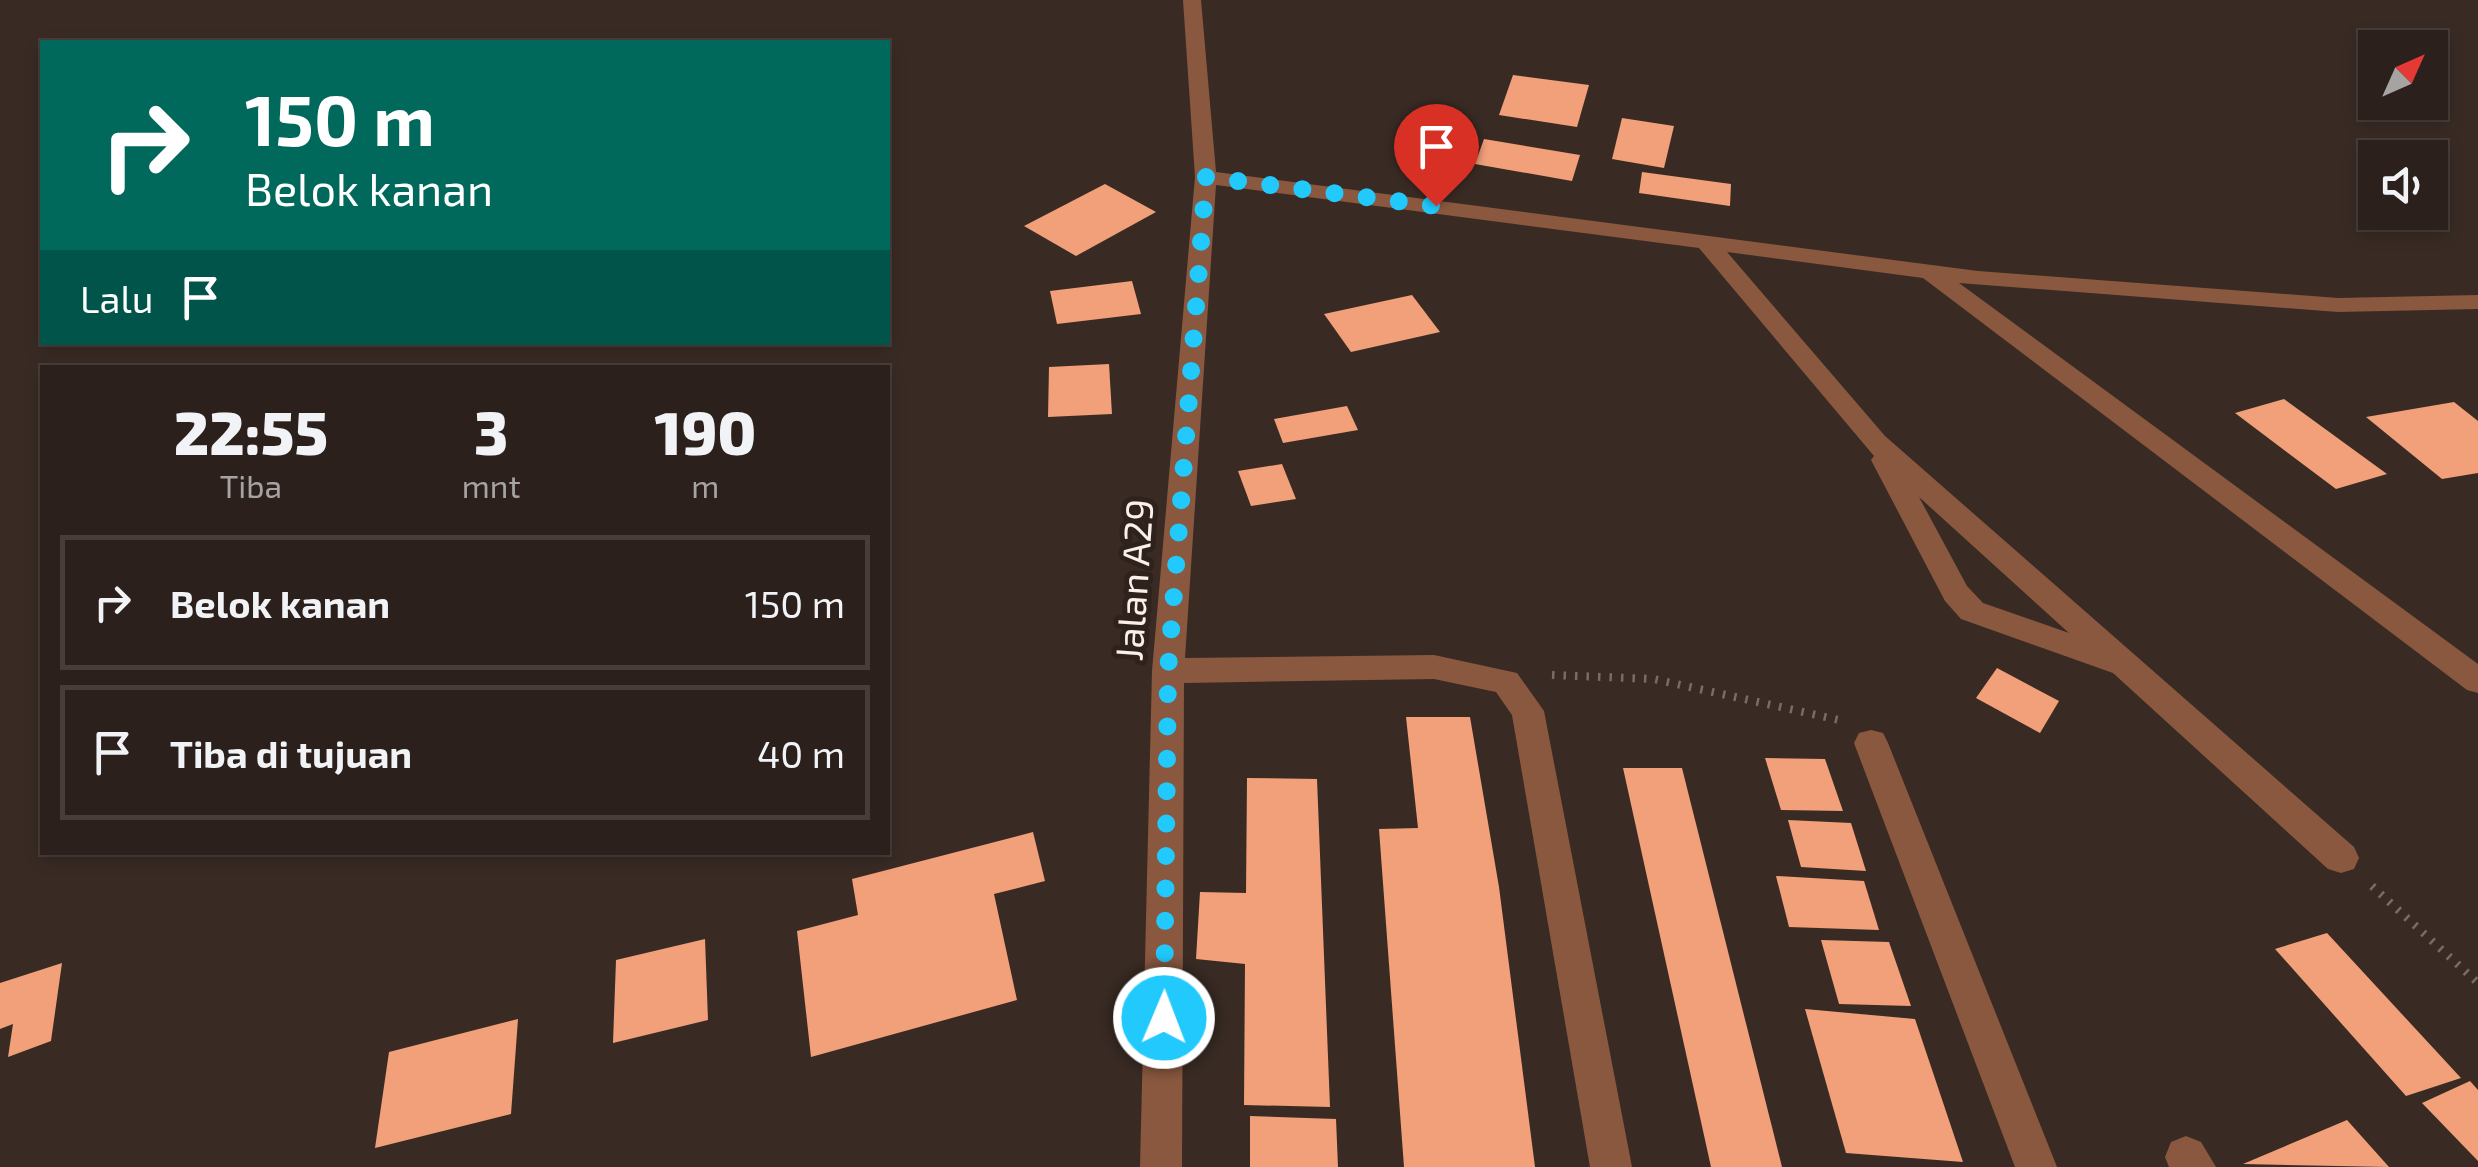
<!DOCTYPE html>
<html lang="id">
<style>
:root{--surface:#2b201b;--page:#372d28;--text:#f1f3f6;--muted:#a6a3a3;--line:#473e3a}
body{margin:0;font-family:"Exo 2",sans-serif;background:var(--page);color:var(--text);height:100vh;display:flex;flex-direction:column;font-size:38px;white-space:nowrap}
*{box-sizing:border-box;margin:0}
p{font-size:32px;color:var(--muted)}
.icon{flex:none;width:55px;height:55px;fill:none;stroke:currentColor;stroke-width:2;stroke-linecap:round;stroke-linejoin:round}
.map{position:relative;flex:1;overflow:hidden}
.details{position:absolute;left:40px;top:365px;width:850px;height:490px;display:flex;flex-direction:column;background:var(--surface);border-radius:0px;box-shadow:0 5px 15px #0003,0 0 0 2px var(--line)}
.details>*{flex:none}
.guide{position:absolute;left:40px;top:40px;width:850px;height:305px;border-radius:0px;box-shadow:0 5px 15px #0003,0 0 0 2px var(--line);background:#00695c;color:#fff;overflow:hidden}
.needle{width:65px;rotate:45deg}
.controls{position:absolute;left:2358px;top:30px;display:grid;gap:20px}
.controls a{display:grid;place-items:center;width:90px;height:90px;border-radius:0px;background:var(--surface);box-shadow:0 5px 15px #0003,0 0 0 2px var(--line);font-size:50px}
.pin{position:absolute;display:grid;place-items:center;width:85px;height:85px;color:#fff;margin:-102px -42px;border-radius:50% 50% 50% 0;rotate:-45deg;box-shadow:0 0 10px #0007}
.pin .icon{rotate:45deg}
.me{position:absolute;width:110px;margin:-55px;rotate:1deg;stroke-linejoin:round;filter:drop-shadow(0 0 8px #0008)}
.turn{display:flex;align-items:center;gap:35px;height:210px;padding:0 40px;font-size:45px}
.turn .icon{width:130px;height:130px;stroke-width:2.5}
.turn b{display:block;font-size:70px;line-height:85px}
.then{display:flex;align-items:center;height:95px;padding:0 40px;background:#0003;gap:20px;font-size:38px}
.eta{display:flex;justify-content:space-evenly;align-items:center;height:170px;text-align:center}
.eta b{font-size:60px;font-weight:800;line-height:70px}
ul{padding:0;list-style:none}
li{display:flex;align-items:center;gap:30px;height:135px;margin:0 20px 15px;padding:0 20px;border:5px solid var(--line);border-radius:0px}
li div{flex:1}
li b{display:block;font-size:38px}
li em{font-style:normal}
.map>svg:first-child{display:block}
</style>
<div class="map">
<svg width="2478" height="1167" viewBox="0 0 2478 1167">
<rect width="100%" height="100%" fill="#392b24"/>
<g fill="#f1a079">
<polygon points="1513,75 1589,85 1577,127 1499,115"/>
<polygon points="1622,118 1674,126 1664,168 1612,159"/>
<polygon points="1484,139 1580,155 1572,181 1475,164"/>
<polygon points="1642,172 1731,184 1730,206 1639,193"/>
<polygon points="1105,184 1156,212 1076,256 1024,226"/>
<polygon points="1132,281 1141,314 1057,324 1050,291"/>
<polygon points="1412,295 1440,332 1351,352 1324,314"/>
<polygon points="1109,364 1112,414 1048,417 1049,367"/>
<polygon points="2284,399 2387,474 2336,489 2235,413"/>
<polygon points="2454,402 2478,421 2478,473 2442,479 2366,417"/>
<polygon points="1347,406 1358,430 1283,443 1274,419"/>
<polygon points="1282,464 1296,499 1251,506 1238,471"/>
<polygon points="1997,668 2059,701 2040,733 1976,698"/>
<polygon points="1406,717 1470,717 1499,887 1535,1167 1404,1167 1379,829 1418,828"/>
<polygon points="1765,758 1825,759 1843,811 1781,810"/>
<polygon points="1623,768 1682,768 1782,1167 1711,1167"/>
<polygon points="1247,778 1317,779 1330,1107 1244,1105 1245,964 1196,959 1200,892 1246,893"/>
<polygon points="1788,820 1851,823 1866,871 1801,867"/>
<polygon points="1033,832 1045,881 994,894 1017,1000 811,1057 797,931 858,915 852,879"/>
<polygon points="1776,876 1864,881 1879,930 1789,927"/>
<polygon points="2327,933 2387,998 2461,1078 2406,1096 2275,949"/>
<polygon points="705,939 708,1020 613,1043 616,960"/>
<polygon points="1821,940 1889,942 1911,1006 1839,1004"/>
<polygon points="62,963 51,1041 8,1057 13,1024 0,1029 0,983"/>
<polygon points="1805,1009 1915,1019 1963,1162 1846,1153"/>
<polygon points="518,1019 511,1114 375,1148 389,1052"/>
<polygon points="2470,1081 2478,1090 2478,1161 2422,1103"/>
<polygon points="1250,1116 1336,1119 1338,1167 1250,1167"/>
<polygon points="2347,1120 2389,1167 2243,1164"/>
</g>
<g fill="none" stroke-linecap="round" stroke-linejoin="round">
<g stroke="#786c65" stroke-width="8" stroke-dasharray="2.5 9" stroke-linecap="butt">
<polyline points="1552,675 1654,679 1839,720"/>
<polyline points="2372,886 2478,983"/>
</g>
<g fill="#8a583f" fill-rule="evenodd">
<path d="M 1183,0 L 1201,0 L 1216,172 L 1978,271 L 2338,298 L 2478,295 L 2478,309 L 2338,312 L 1959,283 L 2478,664 L 2478,693 L 2467,690 L 1923,278 L 1727,252 L 1885,436 L 2354,847 L 2359,858 L 2354,869 L 2341,873 L 2328,869 L 2113,673 L 1961,619 L 1945,601 L 1871,460 L 1874,456 L 1699,248 L 1216,185 L 1185,658 L 1434,655 L 1517,673 L 1544,711 L 1632,1167 L 1590,1167 L 1512,715 L 1496,692 L 1434,679 L 1184,683 L 1182,1167 L 1140,1167 L 1152,671 L 1195,177 ZM 1919,497 L 2069,633 L 1983,603 L 1967,586 Z"/>
<polygon points="1871,730 1883,733 1888,743 2057,1167 2015,1167 1854,743 1859,733"/>
<polygon points="2186,1136 2201,1142 2216,1167 2169,1167 2165,1157 2171,1142"/>
</g>
</g>
<g fill="none" stroke-linecap="round" stroke-linejoin="round">
<polyline stroke="#21c9fd" stroke-width="18" stroke-dasharray="0 32.4" points="1164,1018 1168,671 1206,177 1436,206"/>
</g>
<g text-anchor="middle" stroke-width="10" stroke-linejoin="round" paint-order="stroke">
<g font-size="38" fill="#f9f0eb" stroke="#2f211b">
<text transform="translate(1135 580) rotate(-86)" y="13">Jalan A29</text>
</g>
</g>
</svg>
<div class="controls">
<a><svg class="needle" viewBox="-14 -14 28 28"><path d="M0-13l5 13h-10z" fill="#e53935"/><path d="M0 13l5-13h-10z" fill="#a6a3a3"/></svg></a>
<a><svg class="icon" aria-label="sound" viewBox="0 0 24 24"><path d="M4 9h4l5-4v14l-5-4H4zM17 9q2 3 0 6"/></svg></a>
</div>
<div class="pin" style="left:1436px;top:206px;background:#d93025"><svg class="icon" aria-label="arrive" viewBox="0 0 24 24"><path d="M6 21V4h12l-3 4 3 4H6"/></svg></div>
<svg class="me" style="left:1164px;top:1018px" viewBox="-20 -20 40 40"><circle r="17" fill="#21c9fd" stroke="#fff" stroke-width="3"/><path d="M0-11L8 9 0 5-8 9z" fill="#fff"/></svg>
<div class="guide">
<div class="turn"><svg class="icon" aria-label="right" viewBox="0 0 24 24"><path d="M7 20v-9h11M14 6l5 5-5 5"/></svg><div><b>150 m</b>Belok kanan</div></div>
<div class="then">Lalu<svg class="icon" aria-label="arrive" viewBox="0 0 24 24"><path d="M6 21V4h12l-3 4 3 4H6"/></svg></div>
</div>
<section class="details">
<div class="eta">
<div><b>22:55</b><p>Tiba</p></div>
<div><b>3</b><p>mnt</p></div>
<div><b>190</b><p>m</p></div>
</div>
<ul>
<li><svg class="icon" aria-label="right" viewBox="0 0 24 24"><path d="M7 20v-9h11M14 6l5 5-5 5"/></svg><div><b>Belok kanan</b></div><em>150 m</em></li>
<li><svg class="icon" aria-label="arrive" viewBox="0 0 24 24"><path d="M6 21V4h12l-3 4 3 4H6"/></svg><div><b>Tiba di tujuan</b></div><em>40 m</em></li>
</ul>
</section>
</div>
